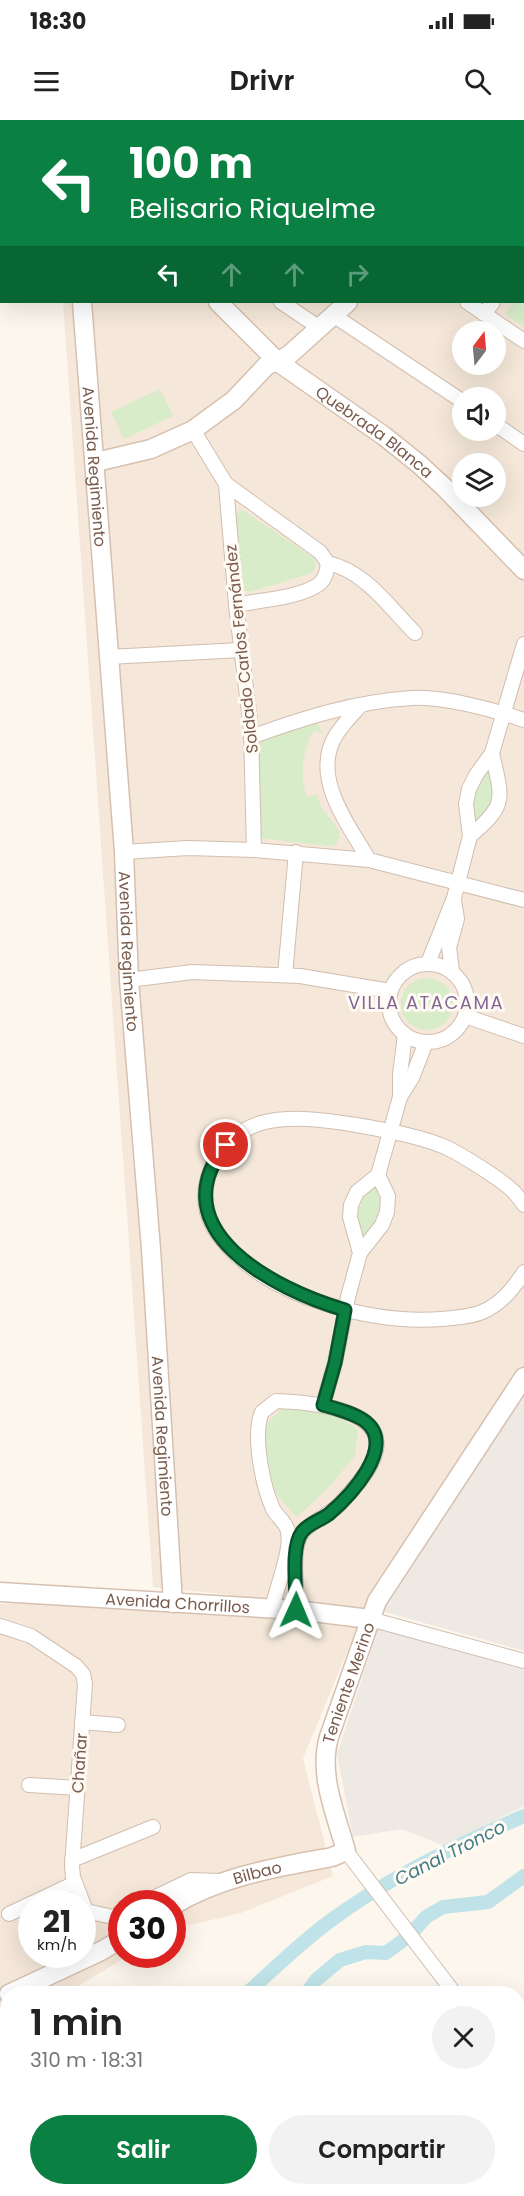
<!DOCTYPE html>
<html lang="es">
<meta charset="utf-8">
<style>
:root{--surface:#fff;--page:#f2f2f2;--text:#222;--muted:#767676;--accent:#0b8043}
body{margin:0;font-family:Poppins,sans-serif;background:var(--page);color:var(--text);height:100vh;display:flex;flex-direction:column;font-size:22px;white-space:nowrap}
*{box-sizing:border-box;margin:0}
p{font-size:20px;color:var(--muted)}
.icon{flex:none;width:33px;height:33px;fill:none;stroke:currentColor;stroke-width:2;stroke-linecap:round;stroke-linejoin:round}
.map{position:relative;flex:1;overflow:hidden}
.side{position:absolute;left:0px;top:1866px;width:525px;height:210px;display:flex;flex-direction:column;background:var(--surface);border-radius:24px 24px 0 0;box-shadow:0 6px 24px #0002}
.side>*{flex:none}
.hud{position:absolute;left:0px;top:0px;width:525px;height:183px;box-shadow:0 6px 24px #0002;background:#0b8043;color:#fff;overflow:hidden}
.needle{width:39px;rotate:16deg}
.buttons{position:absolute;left:452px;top:201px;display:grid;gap:12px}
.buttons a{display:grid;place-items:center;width:54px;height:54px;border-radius:50%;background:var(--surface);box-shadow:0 6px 24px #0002;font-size:30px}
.speed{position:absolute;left:18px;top:1770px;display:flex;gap:12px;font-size:30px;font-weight:700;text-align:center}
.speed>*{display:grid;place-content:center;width:78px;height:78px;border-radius:50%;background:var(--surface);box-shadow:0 6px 24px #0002;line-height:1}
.speed small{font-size:15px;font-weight:400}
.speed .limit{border:9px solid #d22;background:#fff;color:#111}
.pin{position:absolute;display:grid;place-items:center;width:51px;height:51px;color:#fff;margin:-26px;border:3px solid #fff;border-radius:50%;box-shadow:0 2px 6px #0007}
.me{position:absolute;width:66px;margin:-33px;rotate:1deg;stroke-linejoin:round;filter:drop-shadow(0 0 4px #0008)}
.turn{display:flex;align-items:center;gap:21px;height:126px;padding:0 30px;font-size:27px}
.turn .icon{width:78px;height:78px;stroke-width:2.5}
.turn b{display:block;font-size:42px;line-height:51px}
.lanes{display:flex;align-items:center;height:57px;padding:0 30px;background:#0003;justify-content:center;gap:30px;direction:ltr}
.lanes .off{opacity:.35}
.round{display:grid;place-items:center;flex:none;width:63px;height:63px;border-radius:32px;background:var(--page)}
.overview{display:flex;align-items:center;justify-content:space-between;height:102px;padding:0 30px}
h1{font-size:36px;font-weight:600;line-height:45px}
.cta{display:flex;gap:12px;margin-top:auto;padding:12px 30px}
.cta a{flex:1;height:69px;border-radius:36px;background:var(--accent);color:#fff;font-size:24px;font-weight:600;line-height:69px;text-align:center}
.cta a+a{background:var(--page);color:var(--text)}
.status{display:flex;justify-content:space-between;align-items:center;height:42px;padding:0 30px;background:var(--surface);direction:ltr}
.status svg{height:16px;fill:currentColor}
header{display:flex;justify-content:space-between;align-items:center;height:78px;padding:0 30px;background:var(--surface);font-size:27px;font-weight:600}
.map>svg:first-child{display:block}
</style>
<div class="status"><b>18:30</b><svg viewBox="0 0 49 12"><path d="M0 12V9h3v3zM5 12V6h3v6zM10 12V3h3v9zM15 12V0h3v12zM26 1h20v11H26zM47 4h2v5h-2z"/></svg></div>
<header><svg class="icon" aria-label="menu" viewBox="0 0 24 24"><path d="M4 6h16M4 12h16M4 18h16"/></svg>Drivr<svg class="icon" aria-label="search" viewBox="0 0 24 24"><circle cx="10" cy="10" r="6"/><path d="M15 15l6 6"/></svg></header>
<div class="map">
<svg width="524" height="2076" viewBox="0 0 524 2076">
<rect width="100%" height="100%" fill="#fdf6ec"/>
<path fill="#f5e8da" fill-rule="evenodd" d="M 80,0 L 524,0 L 524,1266 L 366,1487 L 303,1638 L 333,1756 L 241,1793 L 173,1809 L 172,1784 L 122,1784 L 122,1834 L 130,1835 L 66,1873 L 8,1874 L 7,1899 L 0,1902 L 0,1484 L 232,1475 L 153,1467 L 63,182 L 524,182 L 524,2 ZM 462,212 L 495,212 L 495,244 L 462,244 ZM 462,278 L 495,278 L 495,310 L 462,310 ZM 462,344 L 495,344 L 495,376 L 462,376 ZM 32,1784 L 82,1784 L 82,1834 L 32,1834 Z"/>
<g fill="#efe9e4">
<polygon points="524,1266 524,1531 378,1490"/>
<polygon points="379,1507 524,1550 524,1686 445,1726 401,1709 353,1717 337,1634"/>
</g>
<g fill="#d8ecc9">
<polygon points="524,166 524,208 505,194 514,182 524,182"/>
<polygon points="160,269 173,296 124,319 111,292"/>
<polygon points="243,390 315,439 315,448 312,453 250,472 244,470 239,464 235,395 238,391"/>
<path d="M 311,602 L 318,604 L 323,614 L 314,610 C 303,629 299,656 307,677 L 317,674 L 321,687 L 340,712 L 339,719 L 334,726 L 327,726 L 259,718 L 258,622 Z"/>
<path d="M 491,645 C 499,671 492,686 475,706 C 470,680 472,664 491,645 Z"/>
<circle cx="427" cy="884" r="26"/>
<path d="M 375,1066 C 387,1086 375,1103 363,1120 L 356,1095 L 365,1071 Z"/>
<path d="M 281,1289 C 310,1291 335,1290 358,1310 L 355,1336 L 327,1369 L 297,1397 C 264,1366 267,1350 263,1308 Z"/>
</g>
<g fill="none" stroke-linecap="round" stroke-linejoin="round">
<g stroke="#bfe3e8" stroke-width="14">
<path d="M 246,1874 C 274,1849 300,1823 330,1801 C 389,1757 457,1725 524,1696"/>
<polyline points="306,1874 316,1860 340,1840 366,1832 386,1833 410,1815 426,1797 443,1787 488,1782 524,1756"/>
<polyline points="89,2068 99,2076"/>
<polyline points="15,2076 23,2068"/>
<polyline points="48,2076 58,2068"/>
</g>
<defs>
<g id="street">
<polyline points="199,0 200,2"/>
<polyline points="281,182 320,208"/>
<polyline points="467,182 524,221"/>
<polyline points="484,194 493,182"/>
<polyline points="333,195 462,281"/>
<polyline points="495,304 524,324"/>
<path d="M 193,310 L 226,364 L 320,432 L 328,443 C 365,451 389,487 415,513"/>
<polyline points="226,364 236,485 251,609 254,730"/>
<path d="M 236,485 C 259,480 301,478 319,464 C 326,459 327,450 328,443"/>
<polyline points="108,537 241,530"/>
<path d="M 360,586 C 352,595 343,604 336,615 C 310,657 349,705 369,740"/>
<path d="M 251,617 C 303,598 357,581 412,578 C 443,576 494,590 524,600"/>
<path d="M 470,716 C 508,684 502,679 492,633"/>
<polyline points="124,732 188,728 254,730 369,740 524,780"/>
<polyline points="428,843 454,778 470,716 466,684 469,669 476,655 492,633 524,524"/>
<circle cx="428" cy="883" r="39"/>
<polyline points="452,851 449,827 457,799 454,780"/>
<polyline points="285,855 296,732"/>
<polyline points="129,860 192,852 300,856 390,871"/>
<polyline points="465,896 524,916"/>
<polyline points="400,977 400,954 405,915"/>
<path d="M 524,1085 C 521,1081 517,1075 513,1071 C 502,1060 455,1030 440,1025 C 418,1016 380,1009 356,1005 C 326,1000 291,995 261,1003 C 225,1014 198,1054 207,1092 C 210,1104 219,1117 228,1127 C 276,1179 373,1204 442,1199 C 454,1198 470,1197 482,1192 C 501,1184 513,1169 524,1152"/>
<polyline points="360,1133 350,1097 351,1085 357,1072 378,1055 400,977 412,958 426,922"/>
<polyline points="323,1285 335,1243 348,1177 360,1133 382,1105 387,1092 388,1076 378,1055"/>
<path d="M 272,1489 C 276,1468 292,1431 288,1412 C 287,1403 277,1397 273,1389 C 263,1367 252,1315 262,1292 L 276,1281 C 303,1282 385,1287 376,1330 C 372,1351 352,1370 338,1386 C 329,1394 306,1406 302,1413 C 290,1431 298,1468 296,1490"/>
<polyline points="370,1499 524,1541"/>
<polyline points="0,1506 31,1516 76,1546 83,1554 85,1564 72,1746 73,1757 86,1791 113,1797 122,1793"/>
<polyline points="82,1602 118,1605"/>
<polyline points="29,1665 78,1668"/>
<polyline points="346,1731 455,1874"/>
<polyline points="72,1740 153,1707"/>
<polyline points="141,1784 191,1760 219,1761"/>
<polyline points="9,1794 75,1763"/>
<polyline points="518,1956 524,1964"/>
</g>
<g id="secondary">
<polyline points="90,0 91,2"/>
<polyline points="524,18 524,17"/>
<path id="s1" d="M 82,182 L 124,732 L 129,860 L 151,1129 L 173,1483"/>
<path id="s2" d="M 218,182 L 278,242 L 384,316 L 419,344 L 445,368 L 524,450"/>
<polyline points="96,342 151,329 193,310 234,280 266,246 288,236 348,182"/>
<path id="s3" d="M 0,1472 L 296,1490 L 370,1499"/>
<path id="s4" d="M 172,1786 C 220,1756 278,1747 332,1737 L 346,1731 C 336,1694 318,1655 329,1617 L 377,1481 L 524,1257"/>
<polyline points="9,1874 101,1831 122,1819"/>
</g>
</defs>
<use href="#street" stroke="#d1beb0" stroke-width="16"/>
<use href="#secondary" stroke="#d6c0b0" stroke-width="21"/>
<use href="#street" stroke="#fff" stroke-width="14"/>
<use href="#secondary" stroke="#fff" stroke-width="18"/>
</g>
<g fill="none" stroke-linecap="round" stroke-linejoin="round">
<defs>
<path id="route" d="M 226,1025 C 158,1110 276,1170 345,1190 L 335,1243 L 323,1285 C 337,1289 354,1293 366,1302 C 397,1327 349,1377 329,1394 C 321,1400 308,1404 302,1412 C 290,1428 297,1470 296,1490"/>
</defs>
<use href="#route" stroke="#07532c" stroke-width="15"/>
<use href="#route" stroke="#0b8043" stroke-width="10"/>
</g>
<g text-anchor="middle" stroke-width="6" stroke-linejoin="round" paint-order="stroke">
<g font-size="16" fill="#7a5c4d" stroke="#fffaf3">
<text dy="6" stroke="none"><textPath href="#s2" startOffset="204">Quebrada Blanca</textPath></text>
<text dy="6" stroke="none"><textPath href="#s1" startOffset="165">Avenida Regimiento</textPath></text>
<text transform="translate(241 529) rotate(-96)" y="6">Soldado Carlos Fernández</text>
<text dy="6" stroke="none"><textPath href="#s1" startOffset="651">Avenida Regimiento</textPath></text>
<text dy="6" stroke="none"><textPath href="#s1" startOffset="1137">Avenida Regimiento</textPath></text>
<text dy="6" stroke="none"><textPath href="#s3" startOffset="178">Avenida Chorrillos</textPath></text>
<text dy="6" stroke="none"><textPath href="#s4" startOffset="358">Teniente Merino</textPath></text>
<text transform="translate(79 1643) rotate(-86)" y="6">Chañar</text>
<text dy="6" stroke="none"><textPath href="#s4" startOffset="92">Bilbao</textPath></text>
</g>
<g font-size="18" letter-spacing="1.5" fill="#846695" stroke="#fffaf3">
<text x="426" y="889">VILLA ATACAMA</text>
</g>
<g font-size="18" font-style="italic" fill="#437c86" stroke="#fffaf3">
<text transform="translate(450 1733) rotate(-27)" y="6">Canal Tronco</text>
</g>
</g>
</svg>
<div class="buttons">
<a><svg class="needle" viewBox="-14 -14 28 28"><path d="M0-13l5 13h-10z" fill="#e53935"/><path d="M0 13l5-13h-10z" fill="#767676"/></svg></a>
<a><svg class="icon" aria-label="sound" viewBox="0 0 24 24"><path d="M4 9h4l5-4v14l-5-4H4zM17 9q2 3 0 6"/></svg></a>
<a><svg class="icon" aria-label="layers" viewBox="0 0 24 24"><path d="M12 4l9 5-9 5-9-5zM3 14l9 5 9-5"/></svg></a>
</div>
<div class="speed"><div>21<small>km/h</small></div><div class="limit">30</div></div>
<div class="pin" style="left:226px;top:1025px;background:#d93025"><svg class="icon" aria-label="arrive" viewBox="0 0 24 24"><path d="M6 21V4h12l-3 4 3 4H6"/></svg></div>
<svg class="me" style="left:296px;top:1490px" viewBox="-20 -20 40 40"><path d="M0-17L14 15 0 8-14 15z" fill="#0b8043" stroke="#fff" stroke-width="4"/></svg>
<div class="hud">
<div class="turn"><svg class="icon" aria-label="left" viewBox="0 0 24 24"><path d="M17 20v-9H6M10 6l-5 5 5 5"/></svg><div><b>100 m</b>Belisario Riquelme</div></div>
<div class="lanes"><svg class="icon" aria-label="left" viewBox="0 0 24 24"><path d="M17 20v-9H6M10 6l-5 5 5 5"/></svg><svg class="icon off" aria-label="ahead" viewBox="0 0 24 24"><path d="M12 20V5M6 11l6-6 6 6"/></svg><svg class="icon off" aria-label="ahead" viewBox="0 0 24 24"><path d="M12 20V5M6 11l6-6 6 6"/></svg><svg class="icon off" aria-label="right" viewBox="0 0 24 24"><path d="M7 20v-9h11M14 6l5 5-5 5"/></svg></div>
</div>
<section class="side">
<div class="overview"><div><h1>1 min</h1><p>310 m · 18:31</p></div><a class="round"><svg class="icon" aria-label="close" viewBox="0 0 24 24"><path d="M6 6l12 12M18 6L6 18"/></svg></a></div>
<div class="cta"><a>Salir</a><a>Compartir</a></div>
</section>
</div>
